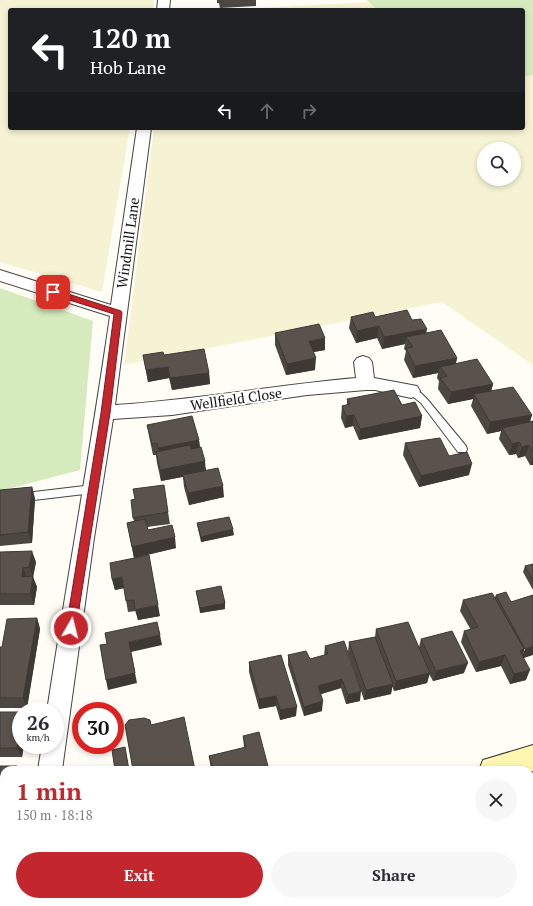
<!DOCTYPE html>
<meta charset="utf-8">
<style>
:root{--surface:#fff;--page:#f7f7f7;--text:#2b2b33;--muted:#7c7c81;--accent:#c4262e}
body{margin:0;font-family:"PT Serif",serif;background:var(--page);color:var(--text);height:100vh;display:flex;flex-direction:column;font-size:15px;white-space:nowrap}
*{box-sizing:border-box;margin:0}
p{font-size:13px;color:var(--muted)}
.icon{flex:none;width:22px;height:22px;fill:none;stroke:currentColor;stroke-width:2;stroke-linecap:round;stroke-linejoin:round}
.map{position:relative;flex:1;overflow:hidden}
.drawer{position:absolute;left:0px;top:766px;width:533px;height:140px;display:flex;flex-direction:column;background:var(--surface);border-radius:12px 12px 0 0;box-shadow:0 2px 6px #0003}
.drawer>*{flex:none}
.guide{position:absolute;left:8px;top:8px;width:517px;height:122px;border-radius:4px;box-shadow:0 2px 6px #0003;background:#202124;color:#fff;overflow:hidden}
.fabs{position:absolute;left:477px;top:142px;display:grid;gap:8px}
.fabs a{display:grid;place-items:center;width:44px;height:44px;border-radius:50%;background:var(--surface);box-shadow:0 2px 6px #0003;font-size:20px}
.speed{position:absolute;left:12px;top:702px;display:flex;gap:8px;font-size:20px;font-weight:700;text-align:center}
.speed>*{display:grid;place-content:center;width:52px;height:52px;border-radius:50%;background:var(--surface);box-shadow:0 2px 6px #0003;line-height:1}
.speed small{font-size:10px;font-weight:400}
.speed .limit{border:6px solid #d22;background:#fff;color:#111}
.pin{position:absolute;display:grid;place-items:center;width:34px;height:34px;color:#fff;margin:-17px;border-radius:8px;box-shadow:0 2px 6px #0006}
.me{position:absolute;width:44px;margin:-22px;rotate:8deg;stroke-linejoin:round;filter:drop-shadow(0 0 3px #0008)}
.turn{display:flex;align-items:center;gap:14px;height:84px;padding:0 16px;font-size:18px}
.turn .icon{width:52px;height:52px;stroke-width:2.5}
.turn b{display:block;font-size:28px;line-height:34px}
.lanes{display:flex;align-items:center;height:38px;padding:0 16px;background:#0003;justify-content:center;gap:20px;direction:ltr}
.lanes .off{opacity:.35}
.round{display:grid;place-items:center;flex:none;width:42px;height:42px;border-radius:21px;background:var(--page)}
.overview{display:flex;align-items:center;justify-content:space-between;height:68px;padding:0 16px}
h1{font-size:24px;font-weight:800;line-height:30px;color:var(--accent)}
.cta{display:flex;gap:8px;margin-top:auto;padding:8px 16px}
.cta a{flex:1;height:46px;border-radius:24px;background:var(--accent);color:#fff;font-size:16px;font-weight:800;line-height:46px;text-align:center}
.cta a+a{background:var(--page);color:var(--text)}
.map>svg:first-child{display:block}
</style>
<div class="map">
<svg width="533" height="906" viewBox="0 0 533 906">
<rect width="100%" height="100%" fill="#fffdf5"/>
<g fill="#f6f3d4" fill-rule="evenodd">
<polygon points="0,0 154,0 153,10 10,10 10,128 130,128 102,292 0,262"/>
<polygon points="369,2 377,10 219,10"/>
<path d="M 533,75 L 533,365 L 442,302 L 124,365 L 154,128 L 523,128 L 523,77 ZM 484,149 L 514,149 L 514,179 L 484,179 Z"/>
</g>
<g fill="#d5ebbd">
<polygon points="367,0 533,0 533,75 523,77 523,10 377,10"/>
<polygon points="0,288 93,321 80,470 0,491"/>
</g>
<g fill="none" stroke-linecap="round" stroke-linejoin="round">
<defs>
<g id="lane">
<polygon points="411,388 421,393 427,399 466,446 467,449 466,452 458,452 421,403 406,391"/>
<polygon points="93,485 97,486 98,489 97,492 93,493 0,504 0,496"/>
</g>
<g id="street">
<polygon points="158,0 170,0 169,10 157,10"/>
<path d="M 137,128 L 151,128 L 115,405 C 196,400 276,385 356,378 L 354,362 L 357,358 L 363,356 L 369,358 L 372,362 L 374,378 L 417,386 L 420,391 L 417,396 L 411,398 L 375,390 L 366,390 L 307,395 L 172,415 L 113,419 L 94,538 L 62,770 L 38,770 L 42,745 L 55,745 L 55,711 L 47,711 C 67,579 91,448 110,316 L 0,281 L 0,270 L 111,305 Z"/>
</g>
<g id="secondary">
<polygon points="533,745 533,771 529,773 529,770 479,770 483,760"/>
<polygon points="35,902 72,902 71,906 34,906"/>
</g>
</defs>
<use href="#lane" stroke="#444" stroke-width="2"/>
<use href="#street" stroke="#444" stroke-width="2"/>
<use href="#secondary" stroke="#333" stroke-width="2"/>
<use href="#lane" fill="#fff" fill-rule="evenodd"/>
<use href="#street" fill="#fff" fill-rule="evenodd"/>
<use href="#secondary" fill="#fff6b0" fill-rule="evenodd"/>
</g>
<g fill="#4d4742">
<polygon points="217,0 256,0 256,6 220,8 219,3 217,3"/>
<polygon points="351,317 375,317 412,320 426,333 457,358 456,363 493,384 491,391 532,415 530,422 533,421 533,465 530,465 525,456 518,458 516,454 509,455 499,439 501,431 487,434 471,406 473,399 448,404 438,389 439,381 437,378 438,373 413,378 404,360 406,351 404,349 405,344 382,349 377,338 356,343 349,328"/>
<polygon points="275,333 325,350 313,352 315,370 286,375 275,345"/>
<polygon points="143,355 164,355 209,373 210,384 172,390 169,378 148,382"/>
<polygon points="347,399 402,405 422,416 420,428 359,440 353,426 345,428 341,418 342,406 347,405"/>
<polygon points="147,425 199,440 200,447 206,470 224,497 189,505 184,487 183,477 161,481 157,463 156,455 153,455 149,436"/>
<polygon points="405,443 449,456 469,475 419,487 403,455"/>
<polygon points="32,487 35,499 32,543 0,546 0,490"/>
<polygon points="135,499 168,512 170,524 147,527 148,530 176,548 134,558 127,523 134,521 133,518"/>
<polygon points="197,523 234,535 201,542 198,529"/>
<polygon points="0,552 36,562 33,577 37,587 34,605 0,605"/>
<polygon points="533,564 533,590 523,572 525,566"/>
<polygon points="112,579 160,616 138,620 136,611 128,612 124,588 115,590"/>
<polygon points="196,591 225,609 200,613"/>
<polygon points="496,595 511,602 533,595 523,658 526,680 510,684 501,666 476,672 461,642 464,631 471,630 460,611 463,600 495,597"/>
<polygon points="37,618 40,629 27,708 0,708 0,647 2,647"/>
<polygon points="376,629 419,647 421,639 464,673 433,681 429,674 427,683 394,691 392,686 391,694 364,700 348,652 349,642 375,637"/>
<polygon points="325,646 360,701 346,704 341,688 321,694 322,711 304,716 288,665 288,655 310,659 324,656"/>
<polygon points="249,662 296,716 280,720 276,706 259,709 249,672"/>
<polygon points="0,712 21,745 24,745 22,757 0,757"/>
<polygon points="243,736 269,770 211,770 209,756 244,748"/>
<polygon points="0,766 17,766 19,770 4,770 4,841 0,841"/>
</g>
<g fill="#3f3936">
<polygon points="379,326 377,338 356,343 357,331"/>
<polygon points="427,329 425,340 406,337 405,344 382,349 384,337"/>
<polygon points="325,338 325,350 309,353 309,341"/>
<polygon points="316,358 315,370 286,375 287,364"/>
<polygon points="457,358 454,369 440,367 438,373 413,378 415,366"/>
<polygon points="168,367 169,378 148,382 146,370"/>
<polygon points="209,373 210,384 172,390 170,378"/>
<polygon points="493,384 490,396 474,394 473,399 448,404 451,392"/>
<polygon points="354,415 353,426 345,428 346,416"/>
<polygon points="532,415 528,426 502,428 501,431 487,434 490,422"/>
<polygon points="422,416 420,428 359,440 360,429"/>
<polygon points="199,440 200,451 160,460 158,448"/>
<polygon points="519,442 516,454 509,455 512,444"/>
<polygon points="529,445 525,456 518,458 522,447"/>
<polygon points="533,456 533,465 530,465"/>
<polygon points="205,461 206,472 161,481 160,470"/>
<polygon points="472,464 469,475 419,487 421,476"/>
<polygon points="223,486 224,497 189,505 188,493"/>
<polygon points="32,487 35,499 32,543 28,532"/>
<polygon points="233,529 234,535 201,542 201,537"/>
<polygon points="175,537 176,548 134,558 132,547"/>
<polygon points="32,551 36,562 33,577 37,587 34,605 30,594 33,577 29,567"/>
<polygon points="23,568 27,578 22,577"/>
<polygon points="122,577 124,588 115,590 112,579"/>
<polygon points="225,603 225,609 200,613 200,608"/>
<polygon points="158,605 160,616 138,620 135,610"/>
<polygon points="37,618 40,629 27,708 23,698"/>
<polygon points="160,635 162,645 131,652 137,683 108,690 106,680 129,642"/>
<polygon points="533,646 533,655 521,659 525,649"/>
<polygon points="524,649 520,660 520,651"/>
<polygon points="505,655 501,666 476,672 479,662"/>
<polygon points="468,663 464,673 433,681 436,671"/>
<polygon points="530,670 526,680 510,684 514,674"/>
<polygon points="430,673 427,683 394,691 396,681"/>
<polygon points="342,679 341,688 318,695 318,686"/>
<polygon points="393,684 391,694 364,700 366,690"/>
<polygon points="361,691 360,701 346,704 348,695"/>
<polygon points="276,696 276,706 259,709 259,699"/>
<polygon points="323,701 322,711 304,716 304,707"/>
<polygon points="297,707 296,716 280,720 280,710"/>
<polygon points="21,728 21,745 24,745 22,757 17,748"/>
<polygon points="0,864 3,868 0,872"/>
</g>
<g fill="#5a524d" stroke="#3f3936">
<polygon points="407,310 412,320 421,319 427,329 384,337 379,326 357,331 351,317 373,312 375,317"/>
<polygon points="319,324 325,338 309,341 316,358 287,364 275,333"/>
<polygon points="441,330 457,358 415,366 406,348 413,347 406,337"/>
<polygon points="204,349 209,373 170,378 168,367 146,370 143,355 163,352 164,355"/>
<polygon points="477,359 493,384 451,392 440,378 447,376 440,367"/>
<polygon points="513,387 532,415 490,422 474,394"/>
<polygon points="394,390 402,405 415,402 422,416 360,429 354,415 346,416 342,406 350,404 347,399"/>
<polygon points="192,416 199,440 158,448 157,443 152,444 147,425"/>
<polygon points="533,421 533,452 529,445 522,447 519,442 512,444 502,428"/>
<polygon points="440,438 449,456 467,452 472,464 421,476 405,443"/>
<polygon points="190,445 191,449 201,447 205,461 160,470 156,452"/>
<polygon points="218,468 223,486 188,493 183,475"/>
<polygon points="164,485 168,512 133,518 131,500 135,499 133,489"/>
<polygon points="32,487 28,532 0,535 0,490"/>
<polygon points="229,517 233,529 201,537 197,523"/>
<polygon points="145,519 148,530 172,525 175,537 132,547 127,523"/>
<polygon points="32,551 29,567 23,568 22,577 33,576 30,594 0,594 0,552"/>
<polygon points="149,555 158,605 135,610 134,600 126,601 122,577 112,579 110,563"/>
<polygon points="533,564 533,580 525,566"/>
<polygon points="221,586 225,603 200,608 196,591"/>
<polygon points="506,592 511,602 533,595 533,646 525,649 496,595"/>
<polygon points="492,593 524,649 520,651 530,670 514,674 505,655 479,662 464,631 478,627 463,600"/>
<polygon points="37,618 23,698 0,698 0,647 2,647 7,619"/>
<polygon points="157,622 160,635 129,642 135,673 106,680 100,645 107,644 105,633"/>
<polygon points="408,622 430,673 396,681 376,629"/>
<polygon points="452,631 468,663 436,671 421,639"/>
<polygon points="375,637 393,684 366,690 349,642"/>
<polygon points="344,641 361,691 348,695 342,679 318,686 323,701 304,707 288,655 306,651 310,659 328,654 325,646"/>
<polygon points="281,655 297,707 280,710 276,696 259,699 249,662"/>
<polygon points="0,712 21,712 21,728 17,748 0,748"/>
<polygon points="184,717 195,770 133,770 125,725 129,720 144,718 150,720 151,725"/>
<polygon points="259,732 269,770 213,770 209,756 246,747 243,736"/>
<polygon points="125,747 129,770 115,770 112,750"/>
<polygon points="0,766 17,766 16,770 4,770 4,833 0,833"/>
<polygon points="364,902 365,902 366,906 339,906"/>
<polygon points="481,902 522,902 523,906 457,906"/>
<polygon points="533,903 533,906 527,906 526,904"/>
</g>
<polygon fill="#c4262e" stroke="#7f191e" points="53,289 121,311 122,313 110,413 76,628 75,631 71,633 67,631 66,628 101,413 114,314 50,294 49,292"/>
<g text-anchor="middle" stroke-width="4" stroke-linejoin="round" paint-order="stroke">
<g font-size="14" fill="#111" stroke="#fff">
<text transform="translate(128 243) rotate(-82)" y="5">Windmill Lane</text>
<text transform="translate(236 399) rotate(-8)" y="5">Wellfield Close</text>
</g>
</g>
</svg>
<div class="fabs">
<a><svg class="icon" aria-label="search" viewBox="0 0 24 24"><circle cx="10" cy="10" r="6"/><path d="M15 15l6 6"/></svg></a>
</div>
<div class="speed"><div>26<small>km/h</small></div><div class="limit">30</div></div>
<div class="pin" style="left:53px;top:292px;background:#d93025"><svg class="icon" aria-label="arrive" viewBox="0 0 24 24"><path d="M6 21V4h12l-3 4 3 4H6"/></svg></div>
<svg class="me" style="left:71px;top:628px" viewBox="-20 -20 40 40"><circle r="17" fill="#c4262e" stroke="#fff" stroke-width="3"/><path d="M0-11L8 9 0 5-8 9z" fill="#fff"/></svg>
<div class="guide">
<div class="turn"><svg class="icon" aria-label="left" viewBox="0 0 24 24"><path d="M17 20v-9H6M10 6l-5 5 5 5"/></svg><div><b>120 m</b>Hob Lane</div></div>
<div class="lanes"><svg class="icon" aria-label="left" viewBox="0 0 24 24"><path d="M17 20v-9H6M10 6l-5 5 5 5"/></svg><svg class="icon off" aria-label="ahead" viewBox="0 0 24 24"><path d="M12 20V5M6 11l6-6 6 6"/></svg><svg class="icon off" aria-label="right" viewBox="0 0 24 24"><path d="M7 20v-9h11M14 6l5 5-5 5"/></svg></div>
</div>
<section class="drawer">
<div class="overview"><div><h1>1 min</h1><p>150 m · 18:18</p></div><a class="round"><svg class="icon" aria-label="close" viewBox="0 0 24 24"><path d="M6 6l12 12M18 6L6 18"/></svg></a></div>
<div class="cta"><a>Exit</a><a>Share</a></div>
</section>
</div>
